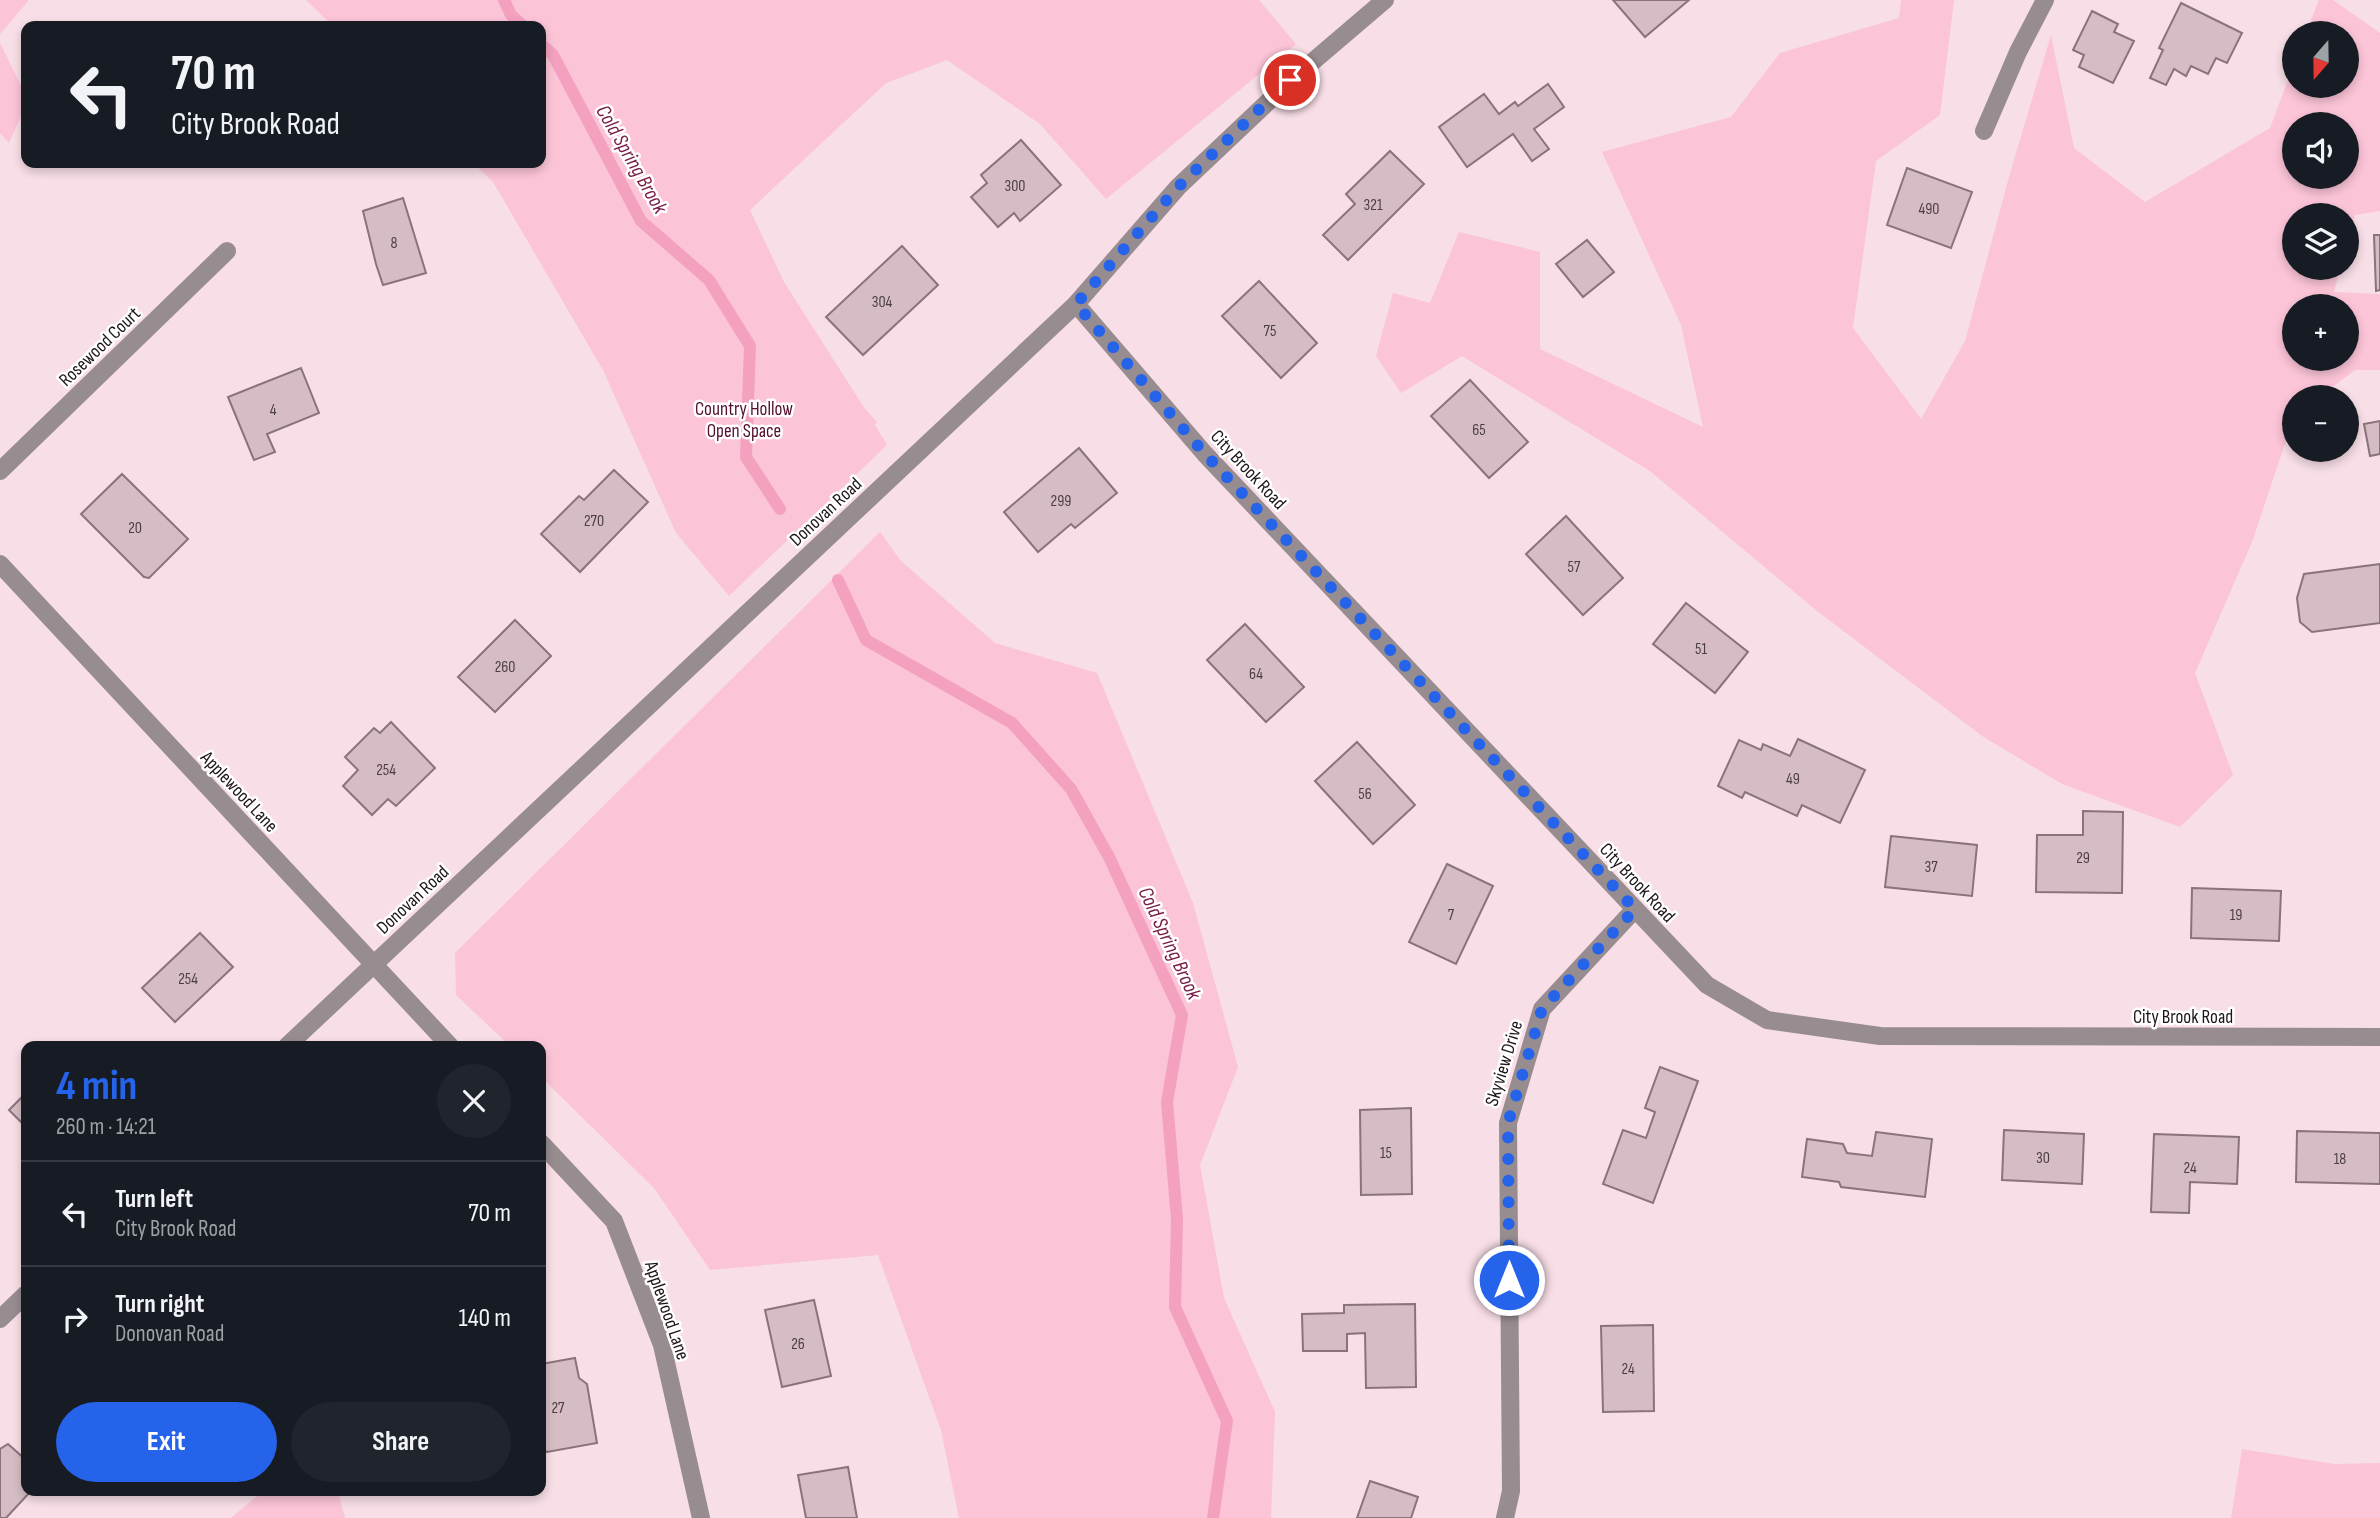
<!DOCTYPE html>
<meta charset="utf-8">
<style>
:root{--surface:#171b24;--page:#20242c;--text:#f1f3f6;--muted:#9ea1a6;--line:#363941;--accent:#2563eb}
body{margin:0;font-family:"Sofia Sans Condensed",sans-serif;background:var(--page);color:var(--text);height:100vh;display:flex;flex-direction:column;font-size:26px;white-space:nowrap}
*{box-sizing:border-box;margin:0}
p{font-size:23px;color:var(--muted)}
.icon{flex:none;width:38px;height:38px;fill:none;stroke:currentColor;stroke-width:2;stroke-linecap:round;stroke-linejoin:round}
.map{position:relative;flex:1;overflow:hidden}
.sheet{position:absolute;left:21px;top:1041px;width:525px;height:455px;display:flex;flex-direction:column;background:var(--surface);border-radius:14px;box-shadow:0 4px 10px #0003}
.sheet>*{flex:none}
.top-card{position:absolute;left:21px;top:21px;width:525px;height:147px;border-radius:14px;box-shadow:0 4px 10px #0003;background:#171b24;color:var(--text);overflow:hidden}
.needle{width:46px;rotate:200deg}
.buttons{position:absolute;left:2282px;top:21px;display:grid;gap:14px}
.buttons a{display:grid;place-items:center;width:77px;height:77px;border-radius:50%;background:var(--surface);box-shadow:0 4px 10px #0003;font-size:35px}
.pin{position:absolute;display:grid;place-items:center;width:60px;height:60px;color:#fff;margin:-30px;border:4px solid #fff;border-radius:50%;box-shadow:0 2px 7px #0007}
.me{position:absolute;width:77px;margin:-38px;rotate:0deg;stroke-linejoin:round;filter:drop-shadow(0 0 5px #0008)}
.turn{display:flex;align-items:center;gap:24px;height:147px;padding:0 35px;font-size:32px}
.turn .icon{width:91px;height:91px;stroke-width:2.5}
.turn b{display:block;font-size:49px;line-height:60px}
.round{display:grid;place-items:center;flex:none;width:74px;height:74px;border-radius:37px;background:var(--page)}
.summary{display:flex;align-items:center;justify-content:space-between;height:119px;padding:0 35px}
h1{font-size:42px;font-weight:700;line-height:52px;color:var(--accent)}
.cta{display:flex;gap:14px;margin-top:auto;padding:14px 35px}
.cta a{flex:1;height:80px;border-radius:42px;background:var(--accent);color:#fff;font-size:28px;font-weight:700;line-height:80px;text-align:center}
.cta a+a{background:var(--page);color:var(--text)}
ul{padding:0;list-style:none}
li{display:flex;align-items:center;gap:21px;height:105px;padding:0 35px;border-top:2px solid var(--line)}
li div{flex:1}
li b{display:block;font-size:26px}
li em{font-style:normal}
.map>svg:first-child{display:block}
</style>
<div class="map">
<svg width="2380" height="1518" viewBox="0 0 2380 1518">
<rect width="100%" height="100%" fill="#f8dee6"/>
<g fill="#fbc4d7" fill-rule="evenodd">
<polygon points="0,0 29,0 0,34"/>
<polygon points="306,0 1259,0 1296,44 1106,199 1040,124 947,60 886,83 750,210 784,282 865,409 877,422 875,425 887,445 729,596 676,533 603,370 493,182 473,163 541,163 541,26 333,26"/>
<path d="M 1901,0 L 1954,0 L 1940,115 L 1876,161 L 1853,328 L 1921,419 L 1965,341 L 2009,177 L 2051,35 L 2074,148 L 2145,202 L 2270,128 L 2294,64 L 2294,86 L 2347,86 L 2347,33 L 2306,33 L 2319,0 L 2333,0 L 2380,33 L 2380,211 L 2355,215 L 2347,244 L 2347,215 L 2294,215 L 2294,268 L 2340,268 L 2334,292 L 2380,294 L 2380,370 L 2355,370 L 2319,397 L 2294,397 L 2294,417 L 2252,542 L 2195,673 L 2233,775 L 2180,827 L 2062,784 L 1982,736 L 1817,611 L 1650,471 L 1462,356 L 1401,393 L 1376,356 L 1393,293 L 1430,303 L 1459,232 L 1540,252 L 1540,349 L 1703,427 L 1681,325 L 1602,152 L 1731,117 L 1780,53 L 1899,18 ZM 2347,124 L 2347,177 L 2294,177 L 2294,124 ZM 2347,306 L 2347,359 L 2294,359 L 2294,306 Z"/>
<polygon points="0,43 26,96 26,105 9,143 0,133"/>
<polygon points="880,532 901,561 995,643 1097,673 1193,903 1238,1067 1200,1165 1224,1298 1275,1412 1271,1518 959,1518 941,1430 878,1255 710,1270 654,1188 541,1077 541,1046 510,1046 456,995 455,953"/>
<polygon points="2242,1449 2334,1464 2380,1463 2380,1518 2231,1518"/>
<polygon points="263,1491 338,1491 345,1518 231,1518"/>
</g>
<g fill="none" stroke-linecap="round" stroke-linejoin="round">
<g stroke="#f3a1be" stroke-width="12">
<polyline points="504,0 511,15 523,26"/>
<polyline points="541,44 553,55 641,221 709,280 750,346 746,457 780,509"/>
<polyline points="838,580 866,640 1012,723 1071,789 1109,857 1182,1015 1167,1102 1177,1219 1175,1307 1227,1421 1213,1518"/>
</g>
</g>
<g fill="#d6bdc5" stroke="#8a737b" stroke-width="2">
<polygon points="1613,0 1689,0 1645,37"/>
<polygon points="2181,3 2242,33 2227,63 2216,58 2208,74 2191,66 2186,76 2174,69 2166,85 2150,78 2163,50 2159,48"/>
<polygon points="2092,11 2118,24 2114,32 2134,41 2113,83 2079,67 2084,55 2073,50"/>
<polygon points="1548,84 1564,107 1534,129 1549,149 1532,161 1513,134 1467,167 1439,127 1484,94 1499,114 1515,102 1518,106"/>
<polygon points="1021,140 1061,185 1020,221 1014,213 998,227 971,197 987,183 981,175"/>
<polygon points="1390,151 1424,184 1348,260 1323,235 1355,204 1346,194"/>
<polygon points="1907,168 1972,192 1951,248 1887,225"/>
<polygon points="403,198 426,273 383,285 376,264 363,211"/>
<polygon points="2374,235 2380,235 2380,290 2376,291"/>
<polygon points="1587,240 1614,272 1583,297 1556,264"/>
<polygon points="902,246 938,285 863,355 826,317"/>
<polygon points="1259,281 1317,343 1281,378 1222,316"/>
<polygon points="301,368 319,413 267,434 275,452 254,460 228,397"/>
<polygon points="1470,380 1528,442 1489,478 1431,416"/>
<polygon points="2380,421 2380,454 2370,456 2364,424"/>
<polygon points="1079,448 1117,493 1075,528 1071,524 1038,552 1004,512"/>
<polygon points="614,470 648,502 580,572 541,534 579,496 584,500"/>
<polygon points="122,474 188,539 149,578 144,577 81,514"/>
<polygon points="1566,516 1623,578 1583,615 1526,554"/>
<polygon points="2380,564 2380,623 2312,632 2300,622 2297,598 2304,574"/>
<polygon points="1686,603 1748,652 1715,693 1653,644"/>
<polygon points="515,620 551,656 495,712 458,677"/>
<polygon points="1245,624 1304,687 1266,722 1207,660"/>
<polygon points="391,722 435,768 396,806 388,799 372,815 343,786 358,770 345,757 374,728 380,733"/>
<polygon points="1798,739 1865,770 1840,823 1802,805 1797,816 1745,792 1742,798 1718,786 1739,740 1761,750 1763,744 1790,756"/>
<polygon points="1357,742 1415,805 1373,844 1315,781"/>
<polygon points="2083,811 2123,812 2122,893 2036,892 2037,835 2083,835"/>
<polygon points="1891,836 1977,845 1972,896 1885,887"/>
<polygon points="1447,864 1493,886 1456,964 1409,942"/>
<polygon points="2192,888 2281,891 2279,941 2191,938"/>
<polygon points="200,933 233,967 175,1022 142,988"/>
<polygon points="1660,1067 1698,1081 1653,1203 1603,1184 1623,1130 1646,1138 1655,1112 1645,1108"/>
<polygon points="26,1093 26,1127 9,1110"/>
<polygon points="1411,1108 1412,1194 1361,1195 1360,1110"/>
<polygon points="2004,1130 2084,1134 2082,1184 2002,1180"/>
<polygon points="2297,1131 2380,1133 2380,1184 2296,1182"/>
<polygon points="1876,1132 1932,1139 1925,1197 1841,1187 1839,1182 1802,1177 1807,1139 1843,1144 1847,1153 1872,1156"/>
<polygon points="2154,1134 2239,1137 2237,1184 2190,1182 2189,1213 2151,1212"/>
<polygon points="814,1300 831,1376 782,1387 765,1310"/>
<polygon points="1415,1304 1416,1387 1366,1388 1365,1333 1347,1334 1347,1351 1303,1351 1302,1314 1344,1313 1344,1305"/>
<polygon points="1653,1325 1654,1411 1603,1412 1601,1326"/>
<polygon points="575,1358 579,1378 587,1384 597,1443 547,1452 543,1450 541,1441 541,1364"/>
<polygon points="8,1444 26,1460 26,1491 31,1491 6,1518 0,1518 0,1449"/>
<polygon points="848,1467 857,1518 806,1518 798,1475"/>
<polygon points="1370,1481 1418,1497 1411,1518 1357,1518"/>
</g>
<g fill="none" stroke-linecap="round" stroke-linejoin="round">
<polyline stroke="#978c8f" stroke-width="18" points="1984,131 2018,52 2045,0"/>
<g stroke="#978c8f" stroke-width="18">
<polyline points="1076,304 1205,454 1707,985 1767,1020 1880,1036 2380,1037"/>
<polyline points="0,471 227,251"/>
<polyline points="0,564 450,1046"/>
<polyline points="287,1046 1076,304 1178,187 1290,81 1385,0"/>
<polyline points="541,1143 614,1221 662,1345 701,1518"/>
<polyline points="0,1319 26,1294"/>
<polyline points="1505,1518 1511,1491 1508,1123 1542,1009 1635,909"/>
</g>
</g>
<g fill="none" stroke-linecap="round" stroke-linejoin="round">
<polyline stroke="#2563eb" stroke-width="12" stroke-dasharray="0 21.6" points="1290,80 1178,187 1076,304 1205,454 1635,909 1542,1009 1508,1123 1509,1280"/>
</g>
<g text-anchor="middle" stroke-width="5" stroke-linejoin="round" paint-order="stroke">
<g font-size="16" fill="#4c3f43">
<text x="1015" y="191">300</text>
<text x="1373" y="210">321</text>
<text x="1929" y="214">490</text>
<text x="394" y="248">8</text>
<text x="882" y="307">304</text>
<text x="1270" y="336">75</text>
<text x="273" y="415">4</text>
<text x="1479" y="435">65</text>
<text x="1061" y="506">299</text>
<text x="594" y="526">270</text>
<text x="135" y="533">20</text>
<text x="1574" y="572">57</text>
<text x="1701" y="654">51</text>
<text x="505" y="672">260</text>
<text x="1256" y="679">64</text>
<text x="386" y="775">254</text>
<text x="1793" y="784">49</text>
<text x="1365" y="799">56</text>
<text x="2083" y="863">29</text>
<text x="1931" y="872">37</text>
<text x="1451" y="920">7</text>
<text x="2236" y="920">19</text>
<text x="188" y="984">254</text>
<text x="1386" y="1158">15</text>
<text x="2043" y="1163">30</text>
<text x="2340" y="1164">18</text>
<text x="2190" y="1173">24</text>
<text x="798" y="1349">26</text>
<text x="1628" y="1374">24</text>
<text x="558" y="1413">27</text>
</g>
<g font-size="19" fill="#1e1518" stroke="#fff">
<text transform="translate(99 346) rotate(-44)" y="7">Rosewood Court</text>
<text transform="translate(1249 469) rotate(47)" y="7">City Brook Road</text>
<text transform="translate(825 511) rotate(-43)" y="7">Donovan Road</text>
<text transform="translate(240 791) rotate(47)" y="7">Applewood Lane</text>
<text transform="translate(1638 882) rotate(47)" y="7">City Brook Road</text>
<text transform="translate(412 899) rotate(-43)" y="7">Donovan Road</text>
<text x="2183" y="1023">City Brook Road</text>
<text transform="translate(1503 1063) rotate(-73)" y="7">Skyview Drive</text>
<text transform="translate(668 1310) rotate(71)" y="7">Applewood Lane</text>
</g>
<g font-size="19" fill="#540e30" stroke="#fff">
<text x="744" y="415">Country Hollow<tspan x="744" dy="22">Open Space</tspan></text>
</g>
<g font-size="21" font-style="italic" fill="#781b47" stroke="#fff">
<text transform="translate(632 159) rotate(60)" y="7">Cold Spring Brook</text>
<text transform="translate(1170 943) rotate(65)" y="7">Cold Spring Brook</text>
</g>
</g>
</svg>
<div class="buttons">
<a><svg class="needle" viewBox="-14 -14 28 28"><path d="M0-13l5 13h-10z" fill="#e53935"/><path d="M0 13l5-13h-10z" fill="#9ea1a6"/></svg></a>
<a><svg class="icon" aria-label="sound" viewBox="0 0 24 24"><path d="M4 9h4l5-4v14l-5-4H4zM17 9q2 3 0 6"/></svg></a>
<a><svg class="icon" aria-label="layers" viewBox="0 0 24 24"><path d="M12 4l9 5-9 5-9-5zM3 14l9 5 9-5"/></svg></a>
<a>+</a>
<a>−</a>
</div>
<div class="pin" style="left:1290px;top:80px;background:#d93025"><svg class="icon" aria-label="arrive" viewBox="0 0 24 24"><path d="M6 21V4h12l-3 4 3 4H6"/></svg></div>
<svg class="me" style="left:1509px;top:1280px" viewBox="-20 -20 40 40"><circle r="17" fill="#2563eb" stroke="#fff" stroke-width="3"/><path d="M0-11L8 9 0 5-8 9z" fill="#fff"/></svg>
<div class="top-card">
<div class="turn"><svg class="icon" aria-label="left" viewBox="0 0 24 24"><path d="M17 20v-9H6M10 6l-5 5 5 5"/></svg><div><b>70 m</b>City Brook Road</div></div>
</div>
<section class="sheet">
<div class="summary"><div><h1>4 min</h1><p>260 m · 14:21</p></div><a class="round"><svg class="icon" aria-label="close" viewBox="0 0 24 24"><path d="M6 6l12 12M18 6L6 18"/></svg></a></div>
<ul>
<li><svg class="icon" aria-label="left" viewBox="0 0 24 24"><path d="M17 20v-9H6M10 6l-5 5 5 5"/></svg><div><b>Turn left</b><p>City Brook Road</p></div><em>70 m</em></li>
<li><svg class="icon" aria-label="right" viewBox="0 0 24 24"><path d="M7 20v-9h11M14 6l5 5-5 5"/></svg><div><b>Turn right</b><p>Donovan Road</p></div><em>140 m</em></li>
</ul>
<div class="cta"><a>Exit</a><a>Share</a></div>
</section>
</div>
